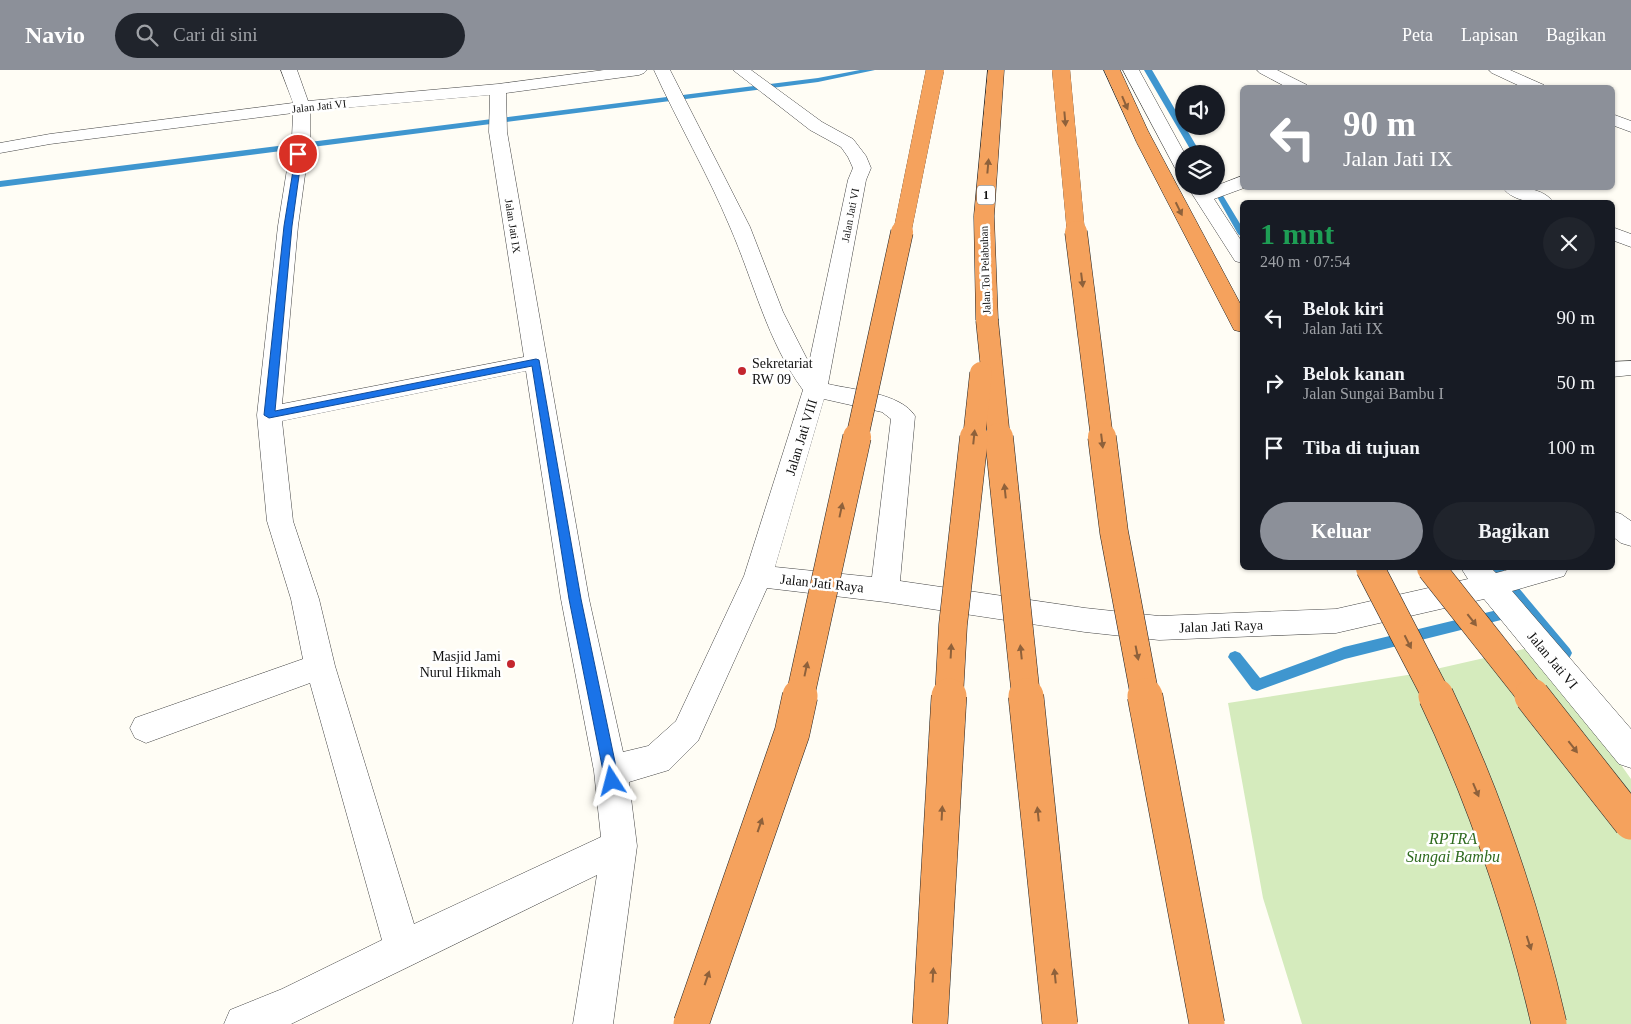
<!DOCTYPE html>
<html lang="id">
<meta charset="utf-8">
<style>
:root{--surface:#171b24;--page:#20242c;--text:#f1f3f6;--muted:#9ea1a6;--accent:#8c9099}
body{margin:0;font-family:"Times New Roman",serif;background:var(--page);color:var(--text);height:100vh;display:flex;flex-direction:column;font-size:19px;white-space:nowrap}
*{box-sizing:border-box;margin:0}
p{font-size:16px;color:var(--muted)}
.icon{flex:none;width:28px;height:28px;fill:none;stroke:currentColor;stroke-width:2;stroke-linecap:round;stroke-linejoin:round}
.map{position:relative;flex:1;overflow:hidden}
.panel{position:absolute;left:1240px;top:130px;width:375px;height:370px;display:flex;flex-direction:column;background:var(--surface);border-radius:8px;box-shadow:0 1px 4px #0004}
.panel>*{flex:none}
.guide{position:absolute;left:1240px;top:15px;width:375px;height:105px;border-radius:8px;box-shadow:0 1px 4px #0004;background:#8c9099;color:#fff;overflow:hidden}
.buttons{position:absolute;left:1175px;top:15px;display:grid;gap:10px}
.buttons a{display:grid;place-items:center;width:50px;height:50px;border-radius:50%;background:var(--surface);box-shadow:0 1px 4px #0004;font-size:25px}
.pin{position:absolute;display:grid;place-items:center;width:42px;height:42px;color:#fff;margin:-21px;border:2px solid #fff;border-radius:50%;box-shadow:0 1px 5px #0007}
.me{position:absolute;width:55px;margin:-28px;rotate:351deg;stroke-linejoin:round;filter:drop-shadow(0 0 4px #0008)}
.turn{display:flex;align-items:center;gap:18px;height:105px;padding:0 20px;font-size:22px}
.turn .icon{width:65px;height:65px;stroke-width:2.5}
.turn b{display:block;font-size:35px;line-height:42px}
.round{display:grid;place-items:center;flex:none;width:52px;height:52px;border-radius:26px;background:var(--page)}
.headline{display:flex;align-items:center;justify-content:space-between;height:85px;padding:0 20px}
h1{font-size:30px;font-weight:800;line-height:38px;color:#1e9e55}
.action{display:flex;gap:10px;margin-top:auto;padding:10px 20px}
.action a{flex:1;height:58px;border-radius:30px;background:var(--accent);color:#fff;font-size:20px;font-weight:800;line-height:58px;text-align:center}
.action a+a{background:var(--page);color:var(--text)}
ul{padding:0;list-style:none}
li{display:flex;align-items:center;gap:15px;height:65px;padding:0 20px}
li div{flex:1}
li b{display:block;font-size:19px}
li em{font-style:normal}
header{display:flex;align-items:center;gap:30px;box-sizing:border-box;height:70px;padding:0 25px;background:var(--accent);color:#fff}
header strong{font-size:24px}
nav{display:flex;gap:28px;margin-inline-start:auto;font-size:18px}
.search{width:350px;height:45px;background:var(--page);display:flex;align-items:center;gap:12px;box-sizing:border-box;padding:0 18px;border-radius:28px;color:var(--muted);font-size:19px}
.map>svg:first-child{display:block}
</style>
<header>
<strong>Navio</strong>
<div class="search"><svg class="icon" aria-label="search" viewBox="0 0 24 24"><circle cx="10" cy="10" r="6"/><path d="M15 15l6 6"/></svg>Cari di sini</div>
<nav><a>Peta</a><a>Lapisan</a><a>Bagikan</a></nav>
</header>
<div class="map">
<svg width="1631" height="954" viewBox="0 0 1631 954">
<rect width="100%" height="100%" fill="#fffdf5"/>
<polygon fill="#d5ebbd" points="1537,576 1631,709 1631,954 1302,954 1263,828 1228,633 1414,604"/>
<g fill="none" stroke-linecap="round" stroke-linejoin="round">
<g fill="#3f96cf" fill-rule="evenodd">
<polygon points="860,0 875,0 818,12 0,117 0,111 818,8"/>
<polygon points="1144,0 1152,0 1201,84 1193,84"/>
<polygon points="1216,114 1242,157 1242,167 1238,164 1211,116 1216,116"/>
<polygon points="1489,498 1502,498 1570,579 1572,583 1570,587 1565,589 1560,587 1525,544 1345,589 1257,621 1252,619 1228,587 1230,583 1235,581 1240,583 1260,608 1344,577 1518,535"/>
</g>
<defs>
<g id="minor">
<path d="M 281,0 L 297,0 L 308,31 L 498,14 L 604,0 L 647,0 L 644,3 L 639,5 L 506,23 L 507,62 L 589,529 L 623,682 L 648,676 L 676,651 L 744,506 L 803,320 C 767,271 754,212 730,157 C 708,104 678,53 654,0 L 670,0 L 750,157 L 783,242 L 809,293 L 848,110 L 853,98 L 848,87 L 841,77 L 810,60 L 733,0 L 751,0 L 822,52 L 853,69 L 866,86 L 871,98 L 866,110 L 828,314 C 853,320 901,323 915,346 L 900,511 L 1085,538 L 1159,546 L 1336,539 L 1468,509 L 1461,498 L 1491,498 L 1496,503 L 1515,498 L 1568,498 L 1564,506 L 1512,521 L 1631,659 L 1631,698 L 1619,694 L 1484,529 L 1336,563 L 1159,570 L 1085,562 L 885,532 L 767,518 L 698,671 L 669,700 L 629,712 L 637,776 L 613,954 L 573,954 L 597,805 L 291,954 L 224,954 L 230,940 L 282,919 L 382,870 L 310,613 L 146,673 L 135,668 L 130,658 L 135,648 L 303,589 L 291,529 L 267,451 L 257,345 L 278,156 L 292,68 L 293,43 L 50,74 L 0,83 L 0,73 L 50,64 L 293,33 ZM 490,25 L 489,62 L 524,287 L 282,334 L 298,156 L 310,68 L 310,41 ZM 526,301 L 561,529 L 594,701 L 601,767 L 414,854 L 335,596 L 319,529 L 293,451 L 282,351 ZM 824,329 L 882,342 L 891,349 L 872,507 L 775,497 Z"/>
<polygon points="1123,0 1139,0 1185,84 1184,103 1178,102 1175,98"/>
<polygon points="1257,0 1277,0 1307,15 1309,18 1288,18 1260,3"/>
<polygon points="1489,0 1510,0 1544,15 1546,18 1524,18 1492,3"/>
<polygon points="1612,44 1631,51 1631,62 1612,55"/>
<polygon points="1242,106 1242,118 1244,118 1214,129 1242,172 1242,193 1235,191 1187,116 1205,116 1207,119"/>
<path d="M 1503,118 C 1518,116 1544,118 1553,132 C 1538,134 1513,132 1503,118 Z"/>
<polygon points="1612,157 1631,164 1631,177 1612,170"/>
<polygon points="1631,291 1631,305 1612,307 1612,292"/>
<polygon points="1612,441 1621,444 1631,451 1631,476 1621,473 1612,466"/>
</g>
<g id="highway">
<polygon points="988,0 1004,0 994,146 998,250 995,255 987,257 979,255 976,250 974,146"/>
<polygon points="1104,0 1120,0 1148,61 1242,237 1242,262 1234,260 1137,73"/>
</g>
</defs>
<use href="#minor" stroke="#444" stroke-width="1"/>
<use href="#highway" stroke="#222" stroke-width="1"/>
<use href="#minor" fill="#fff" fill-rule="evenodd"/>
<use href="#highway" fill="#f5a25d" fill-rule="evenodd"/>
<defs>
<g id="highway-bridge-far3">
<polyline points="1061,0 1076,163"/>
<polyline points="902,163 935,0"/>
</g>
<g id="highway-bridge-far2">
<polyline points="1076,162 1102,368"/>
<polyline points="987,250 999,368"/>
<polyline points="857,368 902,162"/>
<polyline points="974,368 981,303"/>
</g>
<g id="highway-bridge-far1">
<polyline points="999,367 1026,627"/>
<polyline points="1102,367 1114,462 1145,627"/>
<polyline points="1370,498 1437,627"/>
<polyline points="1431,498 1533,627"/>
<polyline points="800,627 857,367"/>
<polyline points="949,627 953,555 974,367"/>
</g>
<g id="highway-bridge">
<polyline points="1026,626 1060,954"/>
<polyline points="1145,626 1207,954"/>
<path d="M 1436,626 C 1486,731 1523,841 1549,954"/>
<polyline points="1532,626 1631,752"/>
<polyline points="691,954 792,663 800,626"/>
<polyline points="930,954 949,626"/>
</g>
</defs>
<use href="#highway-bridge-far3" stroke="#222" stroke-width="18" stroke-linecap="butt"/>
<use href="#highway-bridge-far2" stroke="#222" stroke-width="23" stroke-linecap="butt"/>
<use href="#highway-bridge-far1" stroke="#222" stroke-width="29" stroke-linecap="butt"/>
<use href="#highway-bridge" stroke="#222" stroke-width="36" stroke-linecap="butt"/>
<use href="#highway-bridge-far3" stroke="#f5a25d" stroke-width="18"/>
<use href="#highway-bridge-far2" stroke="#f5a25d" stroke-width="22"/>
<use href="#highway-bridge-far1" stroke="#f5a25d" stroke-width="28"/>
<use href="#highway-bridge" stroke="#f5a25d" stroke-width="35"/>
</g>
<defs><path id="oneway-solid" d="M-6-.8H1V-3.2L6.5 0L1 3.2V.8H-6Z" transform="scale(1.25)"/></defs>
<g fill="#8e613b">
<use href="#oneway-solid" transform="translate(1125 33) rotate(67)"/>
<use href="#oneway-solid" transform="translate(1065 49) rotate(85)"/>
<use href="#oneway-solid" transform="translate(988 96) rotate(-85)"/>
<use href="#oneway-solid" transform="translate(1179 139) rotate(64)"/>
<use href="#oneway-solid" transform="translate(1082 210) rotate(83)"/>
<use href="#oneway-solid" transform="translate(974 367) rotate(-84)"/>
<use href="#oneway-solid" transform="translate(1102 371) rotate(83)"/>
<use href="#oneway-solid" transform="translate(1005 421) rotate(-96)"/>
<use href="#oneway-solid" transform="translate(841 440) rotate(-78)"/>
<use href="#oneway-solid" transform="translate(1472 550) rotate(52)"/>
<use href="#oneway-solid" transform="translate(1408 572) rotate(63)"/>
<use href="#oneway-solid" transform="translate(951 581) rotate(-87)"/>
<use href="#oneway-solid" transform="translate(1021 582) rotate(-96)"/>
<use href="#oneway-solid" transform="translate(1137 583) rotate(79)"/>
<use href="#oneway-solid" transform="translate(806 599) rotate(-78)"/>
<use href="#oneway-solid" transform="translate(1573 677) rotate(52)"/>
<use href="#oneway-solid" transform="translate(1476 720) rotate(67)"/>
<use href="#oneway-solid" transform="translate(942 743) rotate(-87)"/>
<use href="#oneway-solid" transform="translate(1038 744) rotate(-96)"/>
<use href="#oneway-solid" transform="translate(760 755) rotate(-71)"/>
<use href="#oneway-solid" transform="translate(1529 873) rotate(72)"/>
<use href="#oneway-solid" transform="translate(933 905) rotate(-87)"/>
<use href="#oneway-solid" transform="translate(1055 906) rotate(-96)"/>
<use href="#oneway-solid" transform="translate(707 908) rotate(-71)"/>
</g>
<polygon fill="#1a73e8" stroke="#114b97" points="296,82 302,84 292,156 275,341 536,289 539,290 581,529 619,711 617,716 612,718 607,716 605,711 569,529 532,296 269,348 264,345 284,156"/>
<g fill="#c4262e" stroke="#fff" stroke-width="2">
<circle cx="742" cy="301" r="5"/>
<circle cx="511" cy="594" r="5"/>
</g>
<g text-anchor="middle" stroke-width="5" stroke-linejoin="round" paint-order="stroke">
<g font-size="11" fill="#111" stroke="#fff">
<text transform="translate(319 36) rotate(-6)" y="4">Jalan Jati VI</text>
<text transform="translate(850 145) rotate(-79)" y="4">Jalan Jati VI</text>
<text transform="translate(513 156) rotate(81)" y="4">Jalan Jati IX</text>
<text transform="translate(985 200) rotate(-92)" y="4">Jalan Tol Pelabuhan</text>
</g>
<rect fill="#fff" stroke="#585858" stroke-width="1" x="977" y="115.5" width="18" height="19" rx="4"/>
<g font-size="12" font-weight="bold" fill="#111">
<text x="986" y="129">1</text>
</g>
<g font-size="14" fill="#111" stroke="#fff" text-anchor="start">
<text x="752" y="298">Sekretariat<tspan x="752" dy="16">RW 09</tspan></text>
<text x="501" y="591" text-anchor="end">Masjid Jami<tspan x="501" dy="16">Nurul Hikmah</tspan></text>
</g>
<g font-size="14" fill="#111" stroke="#fff">
<text transform="translate(801 367) rotate(-73)" y="5">Jalan Jati VIII</text>
<text transform="translate(822 513) rotate(6)" y="5">Jalan Jati Raya</text>
<text transform="translate(1221 556) rotate(-2)" y="5">Jalan Jati Raya</text>
<text transform="translate(1553 590) rotate(50)" y="5">Jalan Jati VI</text>
</g>
<g font-size="16" font-style="italic" fill="#2f6b1f" stroke="#fff">
<text x="1453" y="774">RPTRA<tspan x="1453" dy="18">Sungai Bambu</tspan></text>
</g>
</g>
</svg>
<div class="buttons">
<a><svg class="icon" aria-label="sound" viewBox="0 0 24 24"><path d="M4 9h4l5-4v14l-5-4H4zM17 9q2 3 0 6"/></svg></a>
<a><svg class="icon" aria-label="layers" viewBox="0 0 24 24"><path d="M12 4l9 5-9 5-9-5zM3 14l9 5 9-5"/></svg></a>
</div>
<div class="pin" style="left:298px;top:84px;background:#d93025"><svg class="icon" aria-label="arrive" viewBox="0 0 24 24"><path d="M6 21V4h12l-3 4 3 4H6"/></svg></div>
<svg class="me" style="left:612px;top:711px" viewBox="-20 -20 40 40"><path d="M0-17L14 15 0 8-14 15z" fill="#1a73e8" stroke="#fff" stroke-width="4"/></svg>
<div class="guide">
<div class="turn"><svg class="icon" aria-label="left" viewBox="0 0 24 24"><path d="M17 20v-9H6M10 6l-5 5 5 5"/></svg><div><b>90 m</b>Jalan Jati IX</div></div>
</div>
<section class="panel">
<div class="headline"><div><h1>1 mnt</h1><p>240 m · 07:54</p></div><a class="round"><svg class="icon" aria-label="close" viewBox="0 0 24 24"><path d="M6 6l12 12M18 6L6 18"/></svg></a></div>
<ul>
<li><svg class="icon" aria-label="left" viewBox="0 0 24 24"><path d="M17 20v-9H6M10 6l-5 5 5 5"/></svg><div><b>Belok kiri</b><p>Jalan Jati IX</p></div><em>90 m</em></li>
<li><svg class="icon" aria-label="right" viewBox="0 0 24 24"><path d="M7 20v-9h11M14 6l5 5-5 5"/></svg><div><b>Belok kanan</b><p>Jalan Sungai Bambu I</p></div><em>50 m</em></li>
<li><svg class="icon" aria-label="arrive" viewBox="0 0 24 24"><path d="M6 21V4h12l-3 4 3 4H6"/></svg><div><b>Tiba di tujuan</b></div><em>100 m</em></li>
</ul>
<div class="action"><a>Keluar</a><a>Bagikan</a></div>
</section>
</div>
